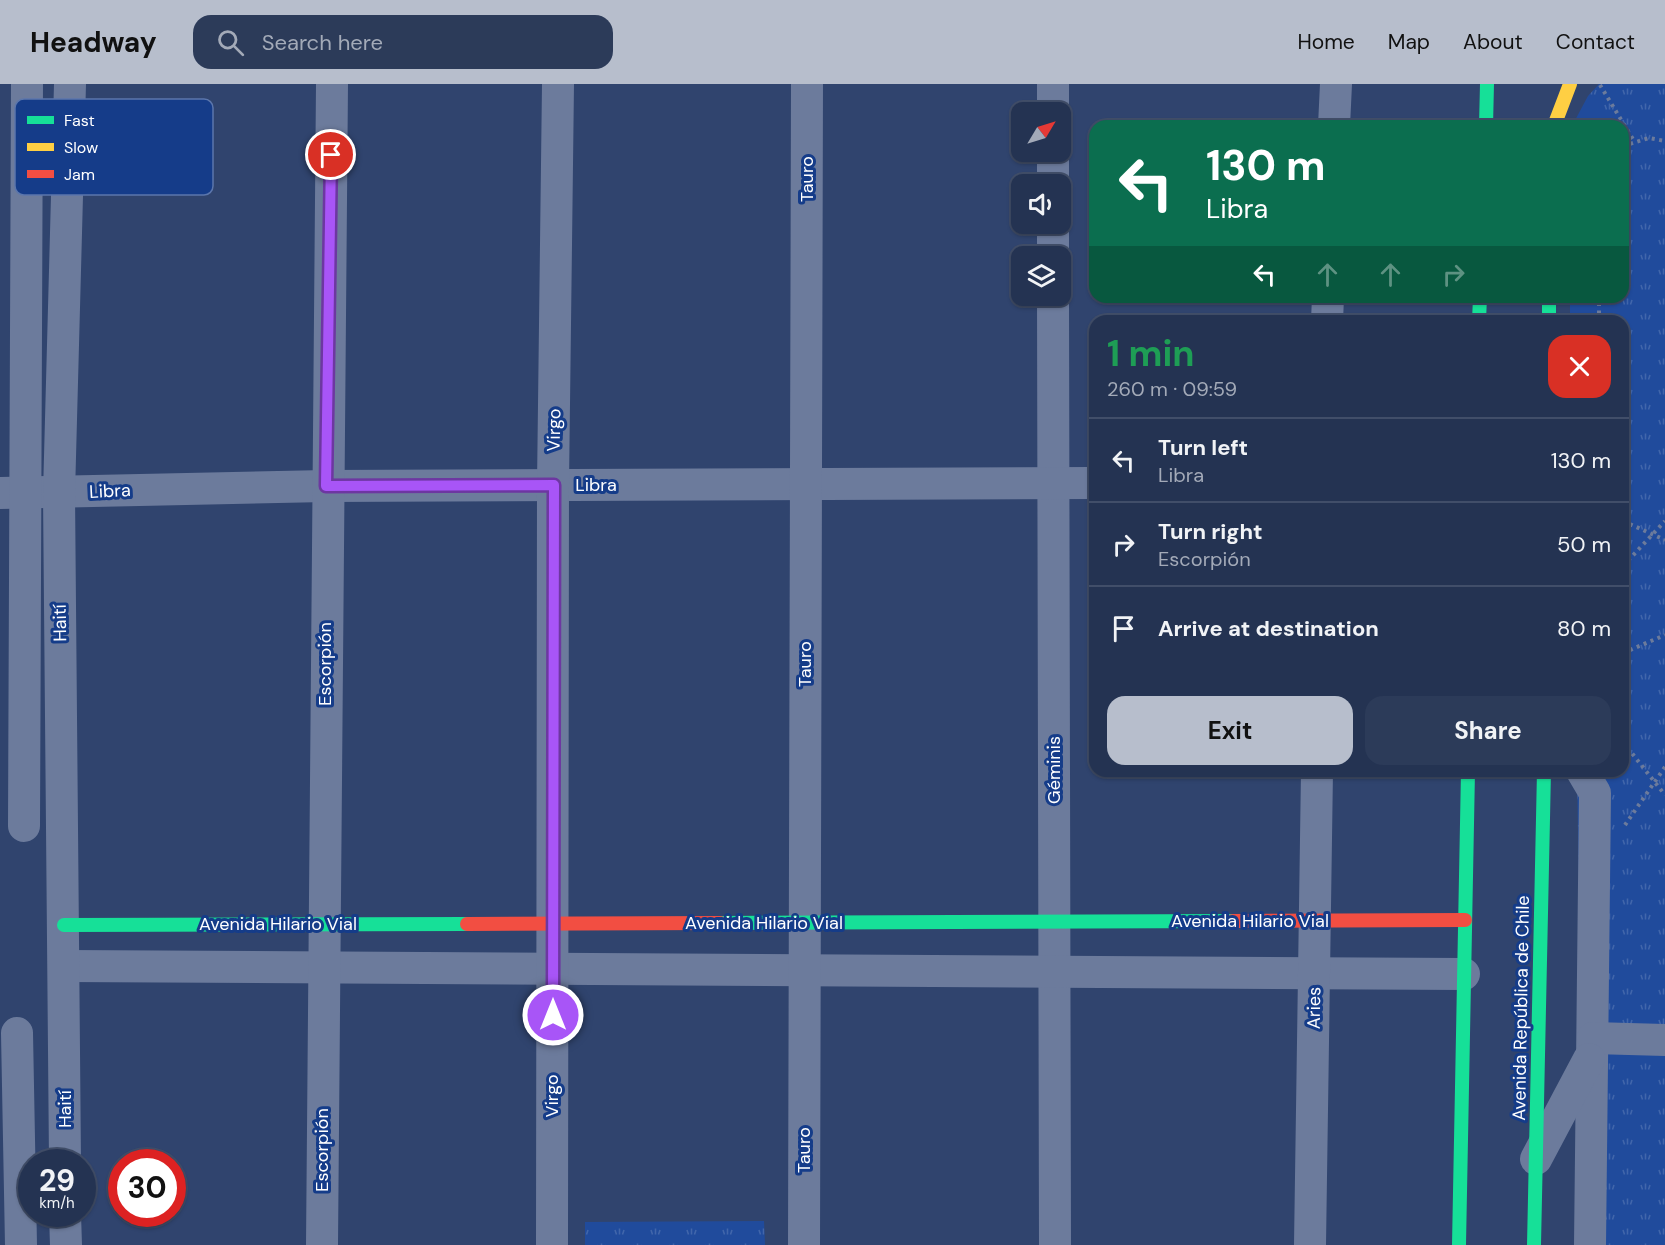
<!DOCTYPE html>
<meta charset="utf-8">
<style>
:root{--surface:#243352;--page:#2c3b59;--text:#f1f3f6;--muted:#a3aab8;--line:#414e69;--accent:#b7becc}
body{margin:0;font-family:"DM Sans",sans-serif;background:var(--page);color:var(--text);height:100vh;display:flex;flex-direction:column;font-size:22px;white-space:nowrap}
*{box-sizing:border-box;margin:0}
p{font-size:20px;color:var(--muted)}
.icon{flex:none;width:33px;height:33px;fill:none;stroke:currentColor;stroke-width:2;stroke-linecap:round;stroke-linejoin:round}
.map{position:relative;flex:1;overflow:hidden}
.drawer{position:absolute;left:1089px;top:231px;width:540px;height:462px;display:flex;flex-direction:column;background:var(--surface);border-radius:18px;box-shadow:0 2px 4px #0004,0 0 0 2px var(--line)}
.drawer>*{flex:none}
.guide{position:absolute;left:1089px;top:36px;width:540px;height:183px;border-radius:18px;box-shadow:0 2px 4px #0004,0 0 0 2px var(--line);background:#0b6e4f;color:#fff;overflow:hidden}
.needle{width:39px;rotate:52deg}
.buttons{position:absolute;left:1011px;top:18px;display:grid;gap:12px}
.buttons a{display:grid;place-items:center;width:60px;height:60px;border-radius:12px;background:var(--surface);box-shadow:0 2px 4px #0004,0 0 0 2px var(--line);font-size:30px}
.speed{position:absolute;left:18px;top:1065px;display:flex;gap:12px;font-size:30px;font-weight:700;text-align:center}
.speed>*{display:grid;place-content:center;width:78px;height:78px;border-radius:50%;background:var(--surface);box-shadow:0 2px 4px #0004,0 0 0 2px var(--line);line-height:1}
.speed small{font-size:15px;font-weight:400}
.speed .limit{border:9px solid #d22;background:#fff;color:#111}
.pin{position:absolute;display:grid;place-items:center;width:51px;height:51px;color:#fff;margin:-26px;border:3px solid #fff;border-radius:50%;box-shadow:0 2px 6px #0007}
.me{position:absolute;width:66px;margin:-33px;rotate:0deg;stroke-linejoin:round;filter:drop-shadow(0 0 4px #0008)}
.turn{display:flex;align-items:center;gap:21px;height:126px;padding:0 18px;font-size:27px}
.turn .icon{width:78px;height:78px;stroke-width:2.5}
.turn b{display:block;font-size:42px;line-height:51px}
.lanes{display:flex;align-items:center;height:57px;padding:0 18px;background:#0003;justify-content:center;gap:30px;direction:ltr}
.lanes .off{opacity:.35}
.round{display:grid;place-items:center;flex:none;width:63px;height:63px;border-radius:18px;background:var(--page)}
.headline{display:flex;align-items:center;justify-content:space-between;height:102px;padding:0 18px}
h1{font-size:36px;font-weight:700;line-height:45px;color:#1e9e55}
.primary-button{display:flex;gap:12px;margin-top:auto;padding:12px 18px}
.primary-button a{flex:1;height:69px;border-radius:18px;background:var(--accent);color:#111;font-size:24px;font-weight:700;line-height:69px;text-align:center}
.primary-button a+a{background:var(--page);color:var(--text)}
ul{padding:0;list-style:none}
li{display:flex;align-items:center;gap:18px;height:84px;padding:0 18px;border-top:2px solid var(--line)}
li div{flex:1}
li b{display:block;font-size:22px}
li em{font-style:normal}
header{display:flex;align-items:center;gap:36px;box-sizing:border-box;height:84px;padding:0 30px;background:var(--accent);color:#111}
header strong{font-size:28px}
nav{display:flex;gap:33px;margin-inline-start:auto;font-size:21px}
.search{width:420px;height:54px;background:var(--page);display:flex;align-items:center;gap:15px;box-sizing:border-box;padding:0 21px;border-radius:18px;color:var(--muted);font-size:22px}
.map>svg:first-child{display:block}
</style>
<header>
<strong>Headway</strong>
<div class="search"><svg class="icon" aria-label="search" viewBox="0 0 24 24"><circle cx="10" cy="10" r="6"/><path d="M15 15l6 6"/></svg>Search here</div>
<nav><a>Home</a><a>Map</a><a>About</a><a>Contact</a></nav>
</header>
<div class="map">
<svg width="1665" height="1161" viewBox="0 0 1665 1161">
<defs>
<pattern id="grass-tufts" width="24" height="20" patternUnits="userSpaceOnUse" patternTransform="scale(1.5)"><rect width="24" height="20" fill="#204b9c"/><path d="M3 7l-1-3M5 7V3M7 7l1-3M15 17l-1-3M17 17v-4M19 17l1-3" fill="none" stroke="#4166ab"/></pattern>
</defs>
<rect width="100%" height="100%" fill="#30446e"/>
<g fill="url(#grass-tufts)">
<polygon points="1599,0 1665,0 1665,1161 1585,1161 1577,687 1623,687 1623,237 1570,237 1570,213 1623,213 1623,42 1572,42 1588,12"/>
<polygon points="764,1137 765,1161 585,1161 585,1138"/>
</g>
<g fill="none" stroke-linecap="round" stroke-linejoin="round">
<g stroke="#6c7b9c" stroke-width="4" stroke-dasharray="3 4.5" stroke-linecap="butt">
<polyline points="1600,1 1634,57"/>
<polyline points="1623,62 1649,54 1665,57"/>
<polyline points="1599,237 1599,213"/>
<polyline points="1623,437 1665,456"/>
<polyline points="1623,482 1665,437"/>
<polyline points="1623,569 1665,551"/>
<polyline points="1623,658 1665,711"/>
<polyline points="1625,741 1665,683"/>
</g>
<g stroke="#6c7b9c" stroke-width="32">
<polyline points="1053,28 1053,0"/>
<polyline points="1334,42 1336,0"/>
<polyline points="1053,100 1053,68"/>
<polyline points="1053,172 1053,140"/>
<polyline points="1053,212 1055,1161"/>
<polyline points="1327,237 1328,213"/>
<polyline points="0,409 326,402 1095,399"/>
<polyline points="1582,687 1595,709 1590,1161"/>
<polyline points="24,742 27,0"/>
<polyline points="64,882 1464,890"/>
<polyline points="17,949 21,1161"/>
<polyline points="1593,954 1665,956"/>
<polyline points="1536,1075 1589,975"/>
<polyline points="65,1078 59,410 70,0"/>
<polyline points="65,1130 66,1161"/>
<polyline points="322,1161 332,0"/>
<polyline points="552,1161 553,401 558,0"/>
<polyline points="804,1161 807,0"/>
<polyline points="1310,1161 1317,687"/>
</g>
<g stroke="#16e098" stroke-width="14">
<polyline points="1486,42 1487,0"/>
<polyline points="1549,213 1549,237"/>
<polyline points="1479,237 1480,213"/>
<polyline points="720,839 1233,837"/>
<polyline points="64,841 467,840"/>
<polyline points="1459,1161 1468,687"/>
<polyline points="1534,1161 1544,687"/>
</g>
<polyline stroke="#ffcf43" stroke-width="14" points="1554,42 1570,0"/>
<g stroke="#f24e42" stroke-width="14">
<polyline points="1233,837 1465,836"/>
<polyline points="467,840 720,839"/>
</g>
</g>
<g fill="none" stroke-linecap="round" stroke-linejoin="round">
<defs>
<polyline id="route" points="331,71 326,402 554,401 553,931"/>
</defs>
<use href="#route" stroke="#6d37a1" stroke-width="15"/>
<use href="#route" stroke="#a855f7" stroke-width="10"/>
</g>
<g text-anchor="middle" stroke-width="6" stroke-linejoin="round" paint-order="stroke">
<g font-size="18" fill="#fff" stroke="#153c89">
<text transform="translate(807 95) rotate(-90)" y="6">Tauro</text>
<text transform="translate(554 346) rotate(-89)" y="6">Virgo</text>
<text x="596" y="407">Libra</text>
<text transform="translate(110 407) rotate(-3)" y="6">Libra</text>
<text transform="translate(60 539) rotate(-91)" y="6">Haití</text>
<text transform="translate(325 580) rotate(-90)" y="6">Escorpión</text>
<text transform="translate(805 580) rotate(-90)" y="6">Tauro</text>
<text transform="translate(1054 686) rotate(-90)" y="6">Géminis</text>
<text x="1250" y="843">Avenida Hilario Vial</text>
<text x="764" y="845">Avenida Hilario Vial</text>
<text x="278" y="846">Avenida Hilario Vial</text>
<text transform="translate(1314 924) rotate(-89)" y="6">Aries</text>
<text transform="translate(1521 924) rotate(-89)" y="6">Avenida República de Chile</text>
<text transform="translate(552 1012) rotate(-90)" y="6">Virgo</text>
<text transform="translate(65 1025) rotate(-90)" y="6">Haití</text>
<text transform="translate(322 1066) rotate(-90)" y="6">Escorpión</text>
<text transform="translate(804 1066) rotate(-90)" y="6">Tauro</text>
</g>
</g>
<rect x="15" y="15" width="198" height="96" rx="9" fill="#153c89" stroke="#5b76ac" stroke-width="1.5"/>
<rect x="27" y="32" width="27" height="8" fill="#16e098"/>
<rect x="27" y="59" width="27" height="8" fill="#ffcf43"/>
<rect x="27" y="86" width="27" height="8" fill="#f24e42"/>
<g font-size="16" fill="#fff">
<text x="64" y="42">Fast</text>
<text x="64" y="69">Slow</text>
<text x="64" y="96">Jam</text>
</g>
</svg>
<div class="buttons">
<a><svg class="needle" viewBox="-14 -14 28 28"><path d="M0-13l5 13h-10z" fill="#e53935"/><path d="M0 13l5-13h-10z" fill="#a3aab8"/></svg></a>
<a><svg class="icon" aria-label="sound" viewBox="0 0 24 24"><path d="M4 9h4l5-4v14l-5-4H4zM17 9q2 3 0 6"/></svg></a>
<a><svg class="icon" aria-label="layers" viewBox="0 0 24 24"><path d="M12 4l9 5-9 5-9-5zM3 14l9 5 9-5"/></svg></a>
</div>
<div class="speed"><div>29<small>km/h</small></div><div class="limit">30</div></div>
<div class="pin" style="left:331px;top:71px;background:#d93025"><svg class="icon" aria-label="arrive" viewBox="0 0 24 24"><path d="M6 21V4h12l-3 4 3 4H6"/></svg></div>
<svg class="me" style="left:553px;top:931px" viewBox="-20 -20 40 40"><circle r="17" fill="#a855f7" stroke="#fff" stroke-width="3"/><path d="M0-11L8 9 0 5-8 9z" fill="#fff"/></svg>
<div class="guide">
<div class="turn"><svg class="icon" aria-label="left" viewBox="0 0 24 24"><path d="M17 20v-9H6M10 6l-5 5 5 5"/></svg><div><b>130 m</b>Libra</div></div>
<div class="lanes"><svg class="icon" aria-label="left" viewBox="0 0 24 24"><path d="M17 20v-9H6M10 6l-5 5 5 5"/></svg><svg class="icon off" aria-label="ahead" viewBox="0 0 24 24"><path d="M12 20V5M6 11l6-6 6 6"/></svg><svg class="icon off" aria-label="ahead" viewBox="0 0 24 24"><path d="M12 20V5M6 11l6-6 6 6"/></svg><svg class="icon off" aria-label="right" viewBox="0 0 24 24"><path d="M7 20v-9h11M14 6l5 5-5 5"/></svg></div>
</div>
<section class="drawer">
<div class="headline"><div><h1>1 min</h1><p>260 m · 09:59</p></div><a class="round" style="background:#d93025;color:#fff"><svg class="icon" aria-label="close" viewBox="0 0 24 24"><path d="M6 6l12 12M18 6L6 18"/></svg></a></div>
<ul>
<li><svg class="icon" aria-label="left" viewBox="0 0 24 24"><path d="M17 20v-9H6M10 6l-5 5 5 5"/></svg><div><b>Turn left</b><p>Libra</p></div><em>130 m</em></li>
<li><svg class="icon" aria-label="right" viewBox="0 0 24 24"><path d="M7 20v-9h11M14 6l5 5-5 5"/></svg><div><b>Turn right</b><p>Escorpión</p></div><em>50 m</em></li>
<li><svg class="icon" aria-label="arrive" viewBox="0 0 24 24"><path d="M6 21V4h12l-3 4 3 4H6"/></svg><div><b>Arrive at destination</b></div><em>80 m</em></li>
</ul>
<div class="primary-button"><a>Exit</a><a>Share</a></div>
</section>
</div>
